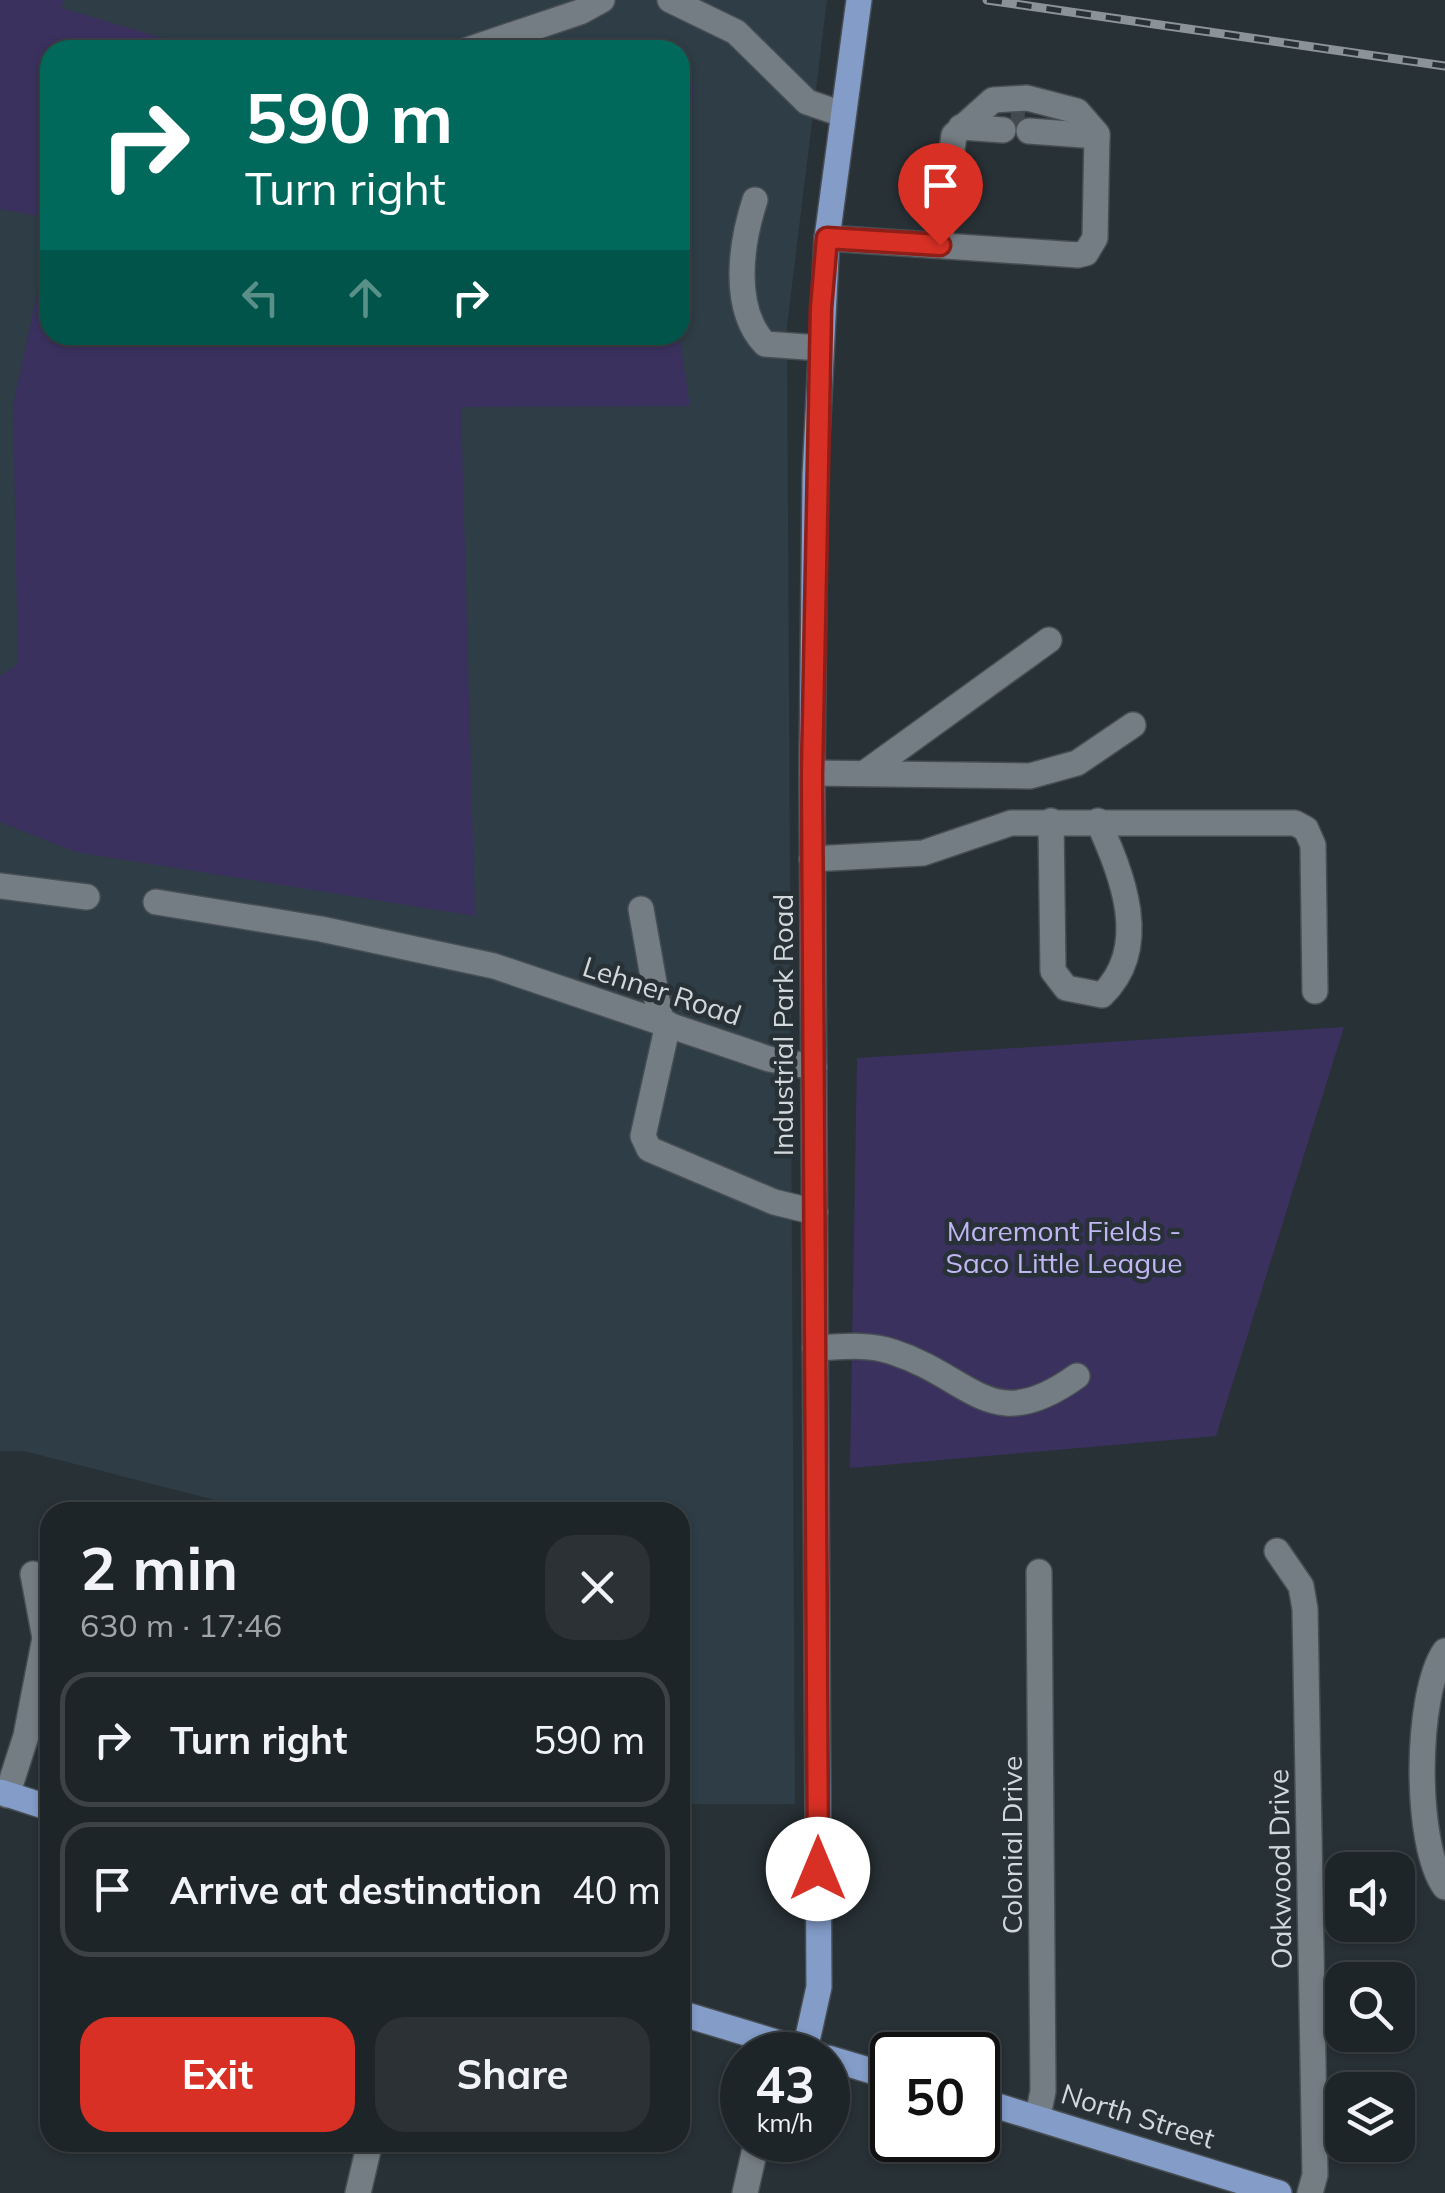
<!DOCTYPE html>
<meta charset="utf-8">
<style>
:root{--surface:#1e2528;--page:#2b3134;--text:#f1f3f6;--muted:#a1a5a8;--line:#3c4245;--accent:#d93025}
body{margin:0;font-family:Mulish,sans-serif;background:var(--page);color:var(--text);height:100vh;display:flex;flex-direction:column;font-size:38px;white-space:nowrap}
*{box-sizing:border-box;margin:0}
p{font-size:32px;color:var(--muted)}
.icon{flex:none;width:55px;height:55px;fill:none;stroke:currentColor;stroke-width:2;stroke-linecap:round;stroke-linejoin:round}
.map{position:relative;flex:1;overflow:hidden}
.details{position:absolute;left:40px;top:1502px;width:650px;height:650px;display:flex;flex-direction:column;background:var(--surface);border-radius:30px;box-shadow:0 2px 8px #0004,0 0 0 2px var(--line)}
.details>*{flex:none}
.guide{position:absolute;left:40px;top:40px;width:650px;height:305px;border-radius:30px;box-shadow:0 2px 8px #0004,0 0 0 2px var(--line);background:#00695c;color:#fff;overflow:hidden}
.fabs{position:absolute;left:1325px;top:1852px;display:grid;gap:20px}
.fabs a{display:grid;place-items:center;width:90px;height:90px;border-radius:20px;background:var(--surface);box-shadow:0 2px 8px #0004,0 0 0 2px var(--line);font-size:50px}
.speed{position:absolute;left:720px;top:2032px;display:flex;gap:20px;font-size:50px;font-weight:700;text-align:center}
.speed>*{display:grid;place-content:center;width:130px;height:130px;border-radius:50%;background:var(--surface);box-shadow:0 2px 8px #0004,0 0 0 2px var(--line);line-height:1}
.speed small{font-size:25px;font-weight:400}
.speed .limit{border:5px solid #111;border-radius:15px;background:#fff;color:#111}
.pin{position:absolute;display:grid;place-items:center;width:85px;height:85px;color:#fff;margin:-102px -42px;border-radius:50% 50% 50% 0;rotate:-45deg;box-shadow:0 0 10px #0007}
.pin .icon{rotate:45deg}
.me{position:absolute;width:110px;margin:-55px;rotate:0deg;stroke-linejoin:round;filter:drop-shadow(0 0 8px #0008)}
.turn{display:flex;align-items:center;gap:35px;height:210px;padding:0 40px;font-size:45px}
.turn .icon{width:130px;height:130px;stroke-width:2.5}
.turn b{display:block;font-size:70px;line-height:85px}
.lanes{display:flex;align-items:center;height:95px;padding:0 40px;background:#0003;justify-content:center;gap:50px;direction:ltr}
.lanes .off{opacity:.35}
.round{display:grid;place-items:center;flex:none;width:105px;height:105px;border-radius:30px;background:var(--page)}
.overview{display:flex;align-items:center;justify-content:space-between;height:170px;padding:0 40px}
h1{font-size:60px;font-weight:700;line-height:75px}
.primary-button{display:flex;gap:20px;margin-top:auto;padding:20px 40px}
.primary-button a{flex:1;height:115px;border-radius:30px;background:var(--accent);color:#fff;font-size:40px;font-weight:700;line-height:115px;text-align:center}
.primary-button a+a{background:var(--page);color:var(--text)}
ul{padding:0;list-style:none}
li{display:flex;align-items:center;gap:30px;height:135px;margin:0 20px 15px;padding:0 20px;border:5px solid var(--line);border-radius:30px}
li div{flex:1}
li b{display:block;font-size:38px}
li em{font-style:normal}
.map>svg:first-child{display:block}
</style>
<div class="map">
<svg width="1445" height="2193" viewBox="0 0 1445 2193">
<rect width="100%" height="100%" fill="#283136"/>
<path fill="#2e3d46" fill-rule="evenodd" d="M 0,0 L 827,0 L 787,326 L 795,1804 L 680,1804 L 680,1512 L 262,1512 L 24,1451 L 0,1451 ZM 50,50 L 680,50 L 680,335 L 50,335 Z"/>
<g fill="#3b315f">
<polygon points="0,0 63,0 62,8 203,50 50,50 50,218 0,209"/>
<polygon points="694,82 680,272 680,84"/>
<polygon points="50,235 50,335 679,335 690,406 461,407 475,916 76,852 0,822 0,676 18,664 13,405"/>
<polygon points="1344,1027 1216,1436 850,1468 857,1058"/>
</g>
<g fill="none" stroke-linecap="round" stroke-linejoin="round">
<polyline stroke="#424a4f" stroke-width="25" stroke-dasharray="25 12" stroke-linecap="butt" points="1011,112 1025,113"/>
<defs>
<g id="minor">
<polyline points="670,0 736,32 807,102 842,114"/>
<polyline points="467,50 580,12 602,0"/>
<polyline points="961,127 1003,130"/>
<polyline points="1029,131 1097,136"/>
<path d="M 755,200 C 741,243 731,308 765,344 L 820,348"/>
<polyline points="827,238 1078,255 1086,253 1095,238 1097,134 1077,111 1027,98 993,100 954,135 939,245"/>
<polyline points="812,773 1030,776 1077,763 1133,725"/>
<polyline points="865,773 1049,640"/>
<path d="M 1051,821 L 1053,971 L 1066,988 L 1102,995 C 1152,947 1122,875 1098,821"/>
<polyline points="812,859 923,853 1011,823 1295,823 1306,829 1313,845 1315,991"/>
<polyline points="0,886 87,897"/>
<polyline points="156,902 321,929 494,966 769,1059 814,1067"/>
<polyline points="641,909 661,1022"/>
<polyline points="668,1024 643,1136 649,1149 774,1202 815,1212"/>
<path d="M 815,1348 C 841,1347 868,1343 893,1352 C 973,1378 991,1438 1077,1376"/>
<polyline points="1277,1551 1301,1586 1305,1609 1315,2175 1310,2193"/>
<path d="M 1445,1651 C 1415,1694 1414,1845 1445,1887"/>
<polyline points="7,1795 26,1736 45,1638 33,1574"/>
<polyline points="1038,2116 1043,2091 1039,1572"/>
<polyline points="358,2193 370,2142"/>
<polyline points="745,2193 757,2140"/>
</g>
<g id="major">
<polyline points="0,1792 50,1808"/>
<polyline points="680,2013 819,2055"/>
<polyline points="805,2050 819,1987 812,773 815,476 827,238 859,0"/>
<polyline points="828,2058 892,2077"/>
<polyline points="978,2100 1279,2193"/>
</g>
</defs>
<use href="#minor" stroke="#474e53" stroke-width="28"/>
<use href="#major" stroke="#474e53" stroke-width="28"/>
<use href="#minor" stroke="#737d83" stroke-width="25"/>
<use href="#major" stroke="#839cc8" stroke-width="25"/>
<defs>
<polyline id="rail" points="987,0 1445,66"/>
</defs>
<use href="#rail" stroke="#8c9397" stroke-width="9"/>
<use href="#rail" stroke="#283136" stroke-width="5" stroke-dasharray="15" stroke-linecap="butt"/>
</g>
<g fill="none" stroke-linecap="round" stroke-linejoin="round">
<defs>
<polyline id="route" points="818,1869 812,774 821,308 827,238 940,245"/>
</defs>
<use href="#route" stroke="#8d1f18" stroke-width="25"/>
<use href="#route" stroke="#d93025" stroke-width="18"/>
</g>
<g text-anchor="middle" stroke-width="9" stroke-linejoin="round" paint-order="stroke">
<g font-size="28" fill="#d2d8db" stroke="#283136">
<text transform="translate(662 991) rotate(18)" y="10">Lehner Road</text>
<text transform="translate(783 1025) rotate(-90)" y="10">Industrial Park Road</text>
<text transform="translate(1012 1845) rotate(-90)" y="10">Colonial Drive</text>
<text transform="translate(1280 1869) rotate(-91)" y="10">Oakwood Drive</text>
<text transform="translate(1138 2116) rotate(17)" y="10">North Street</text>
</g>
<g font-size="28" fill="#c0b6f4" stroke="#283136">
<text x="1064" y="1241">Maremont Fields -<tspan x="1064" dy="32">Saco Little League</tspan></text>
</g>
</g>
</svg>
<div class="fabs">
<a><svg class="icon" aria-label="sound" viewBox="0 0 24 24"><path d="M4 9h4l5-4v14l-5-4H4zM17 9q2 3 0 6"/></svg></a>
<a><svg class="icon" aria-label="search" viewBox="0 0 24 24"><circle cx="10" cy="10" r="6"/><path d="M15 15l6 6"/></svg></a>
<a><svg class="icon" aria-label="layers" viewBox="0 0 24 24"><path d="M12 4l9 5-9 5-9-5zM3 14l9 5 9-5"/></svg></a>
</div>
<div class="speed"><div>43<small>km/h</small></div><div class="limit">50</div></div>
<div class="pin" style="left:940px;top:245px;background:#d93025"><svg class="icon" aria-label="arrive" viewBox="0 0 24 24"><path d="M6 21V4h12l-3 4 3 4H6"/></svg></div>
<svg class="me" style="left:818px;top:1869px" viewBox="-20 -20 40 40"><circle r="19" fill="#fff"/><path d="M0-13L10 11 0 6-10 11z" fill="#d93025"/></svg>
<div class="guide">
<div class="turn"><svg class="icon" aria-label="right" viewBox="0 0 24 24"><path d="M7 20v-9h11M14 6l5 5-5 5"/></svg><div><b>590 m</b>Turn right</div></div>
<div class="lanes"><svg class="icon off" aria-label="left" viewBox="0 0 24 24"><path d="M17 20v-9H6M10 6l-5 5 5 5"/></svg><svg class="icon off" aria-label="ahead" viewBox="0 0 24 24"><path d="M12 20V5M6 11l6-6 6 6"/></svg><svg class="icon" aria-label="right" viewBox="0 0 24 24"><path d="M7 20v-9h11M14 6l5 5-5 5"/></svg></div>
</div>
<section class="details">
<div class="overview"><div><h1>2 min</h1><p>630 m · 17:46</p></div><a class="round"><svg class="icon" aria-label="close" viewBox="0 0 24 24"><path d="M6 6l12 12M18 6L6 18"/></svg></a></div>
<ul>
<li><svg class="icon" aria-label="right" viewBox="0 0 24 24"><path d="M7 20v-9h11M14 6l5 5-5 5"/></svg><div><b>Turn right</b></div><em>590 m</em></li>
<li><svg class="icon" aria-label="arrive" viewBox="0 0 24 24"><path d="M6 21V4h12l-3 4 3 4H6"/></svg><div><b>Arrive at destination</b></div><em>40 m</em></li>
</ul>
<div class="primary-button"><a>Exit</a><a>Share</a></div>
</section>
</div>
